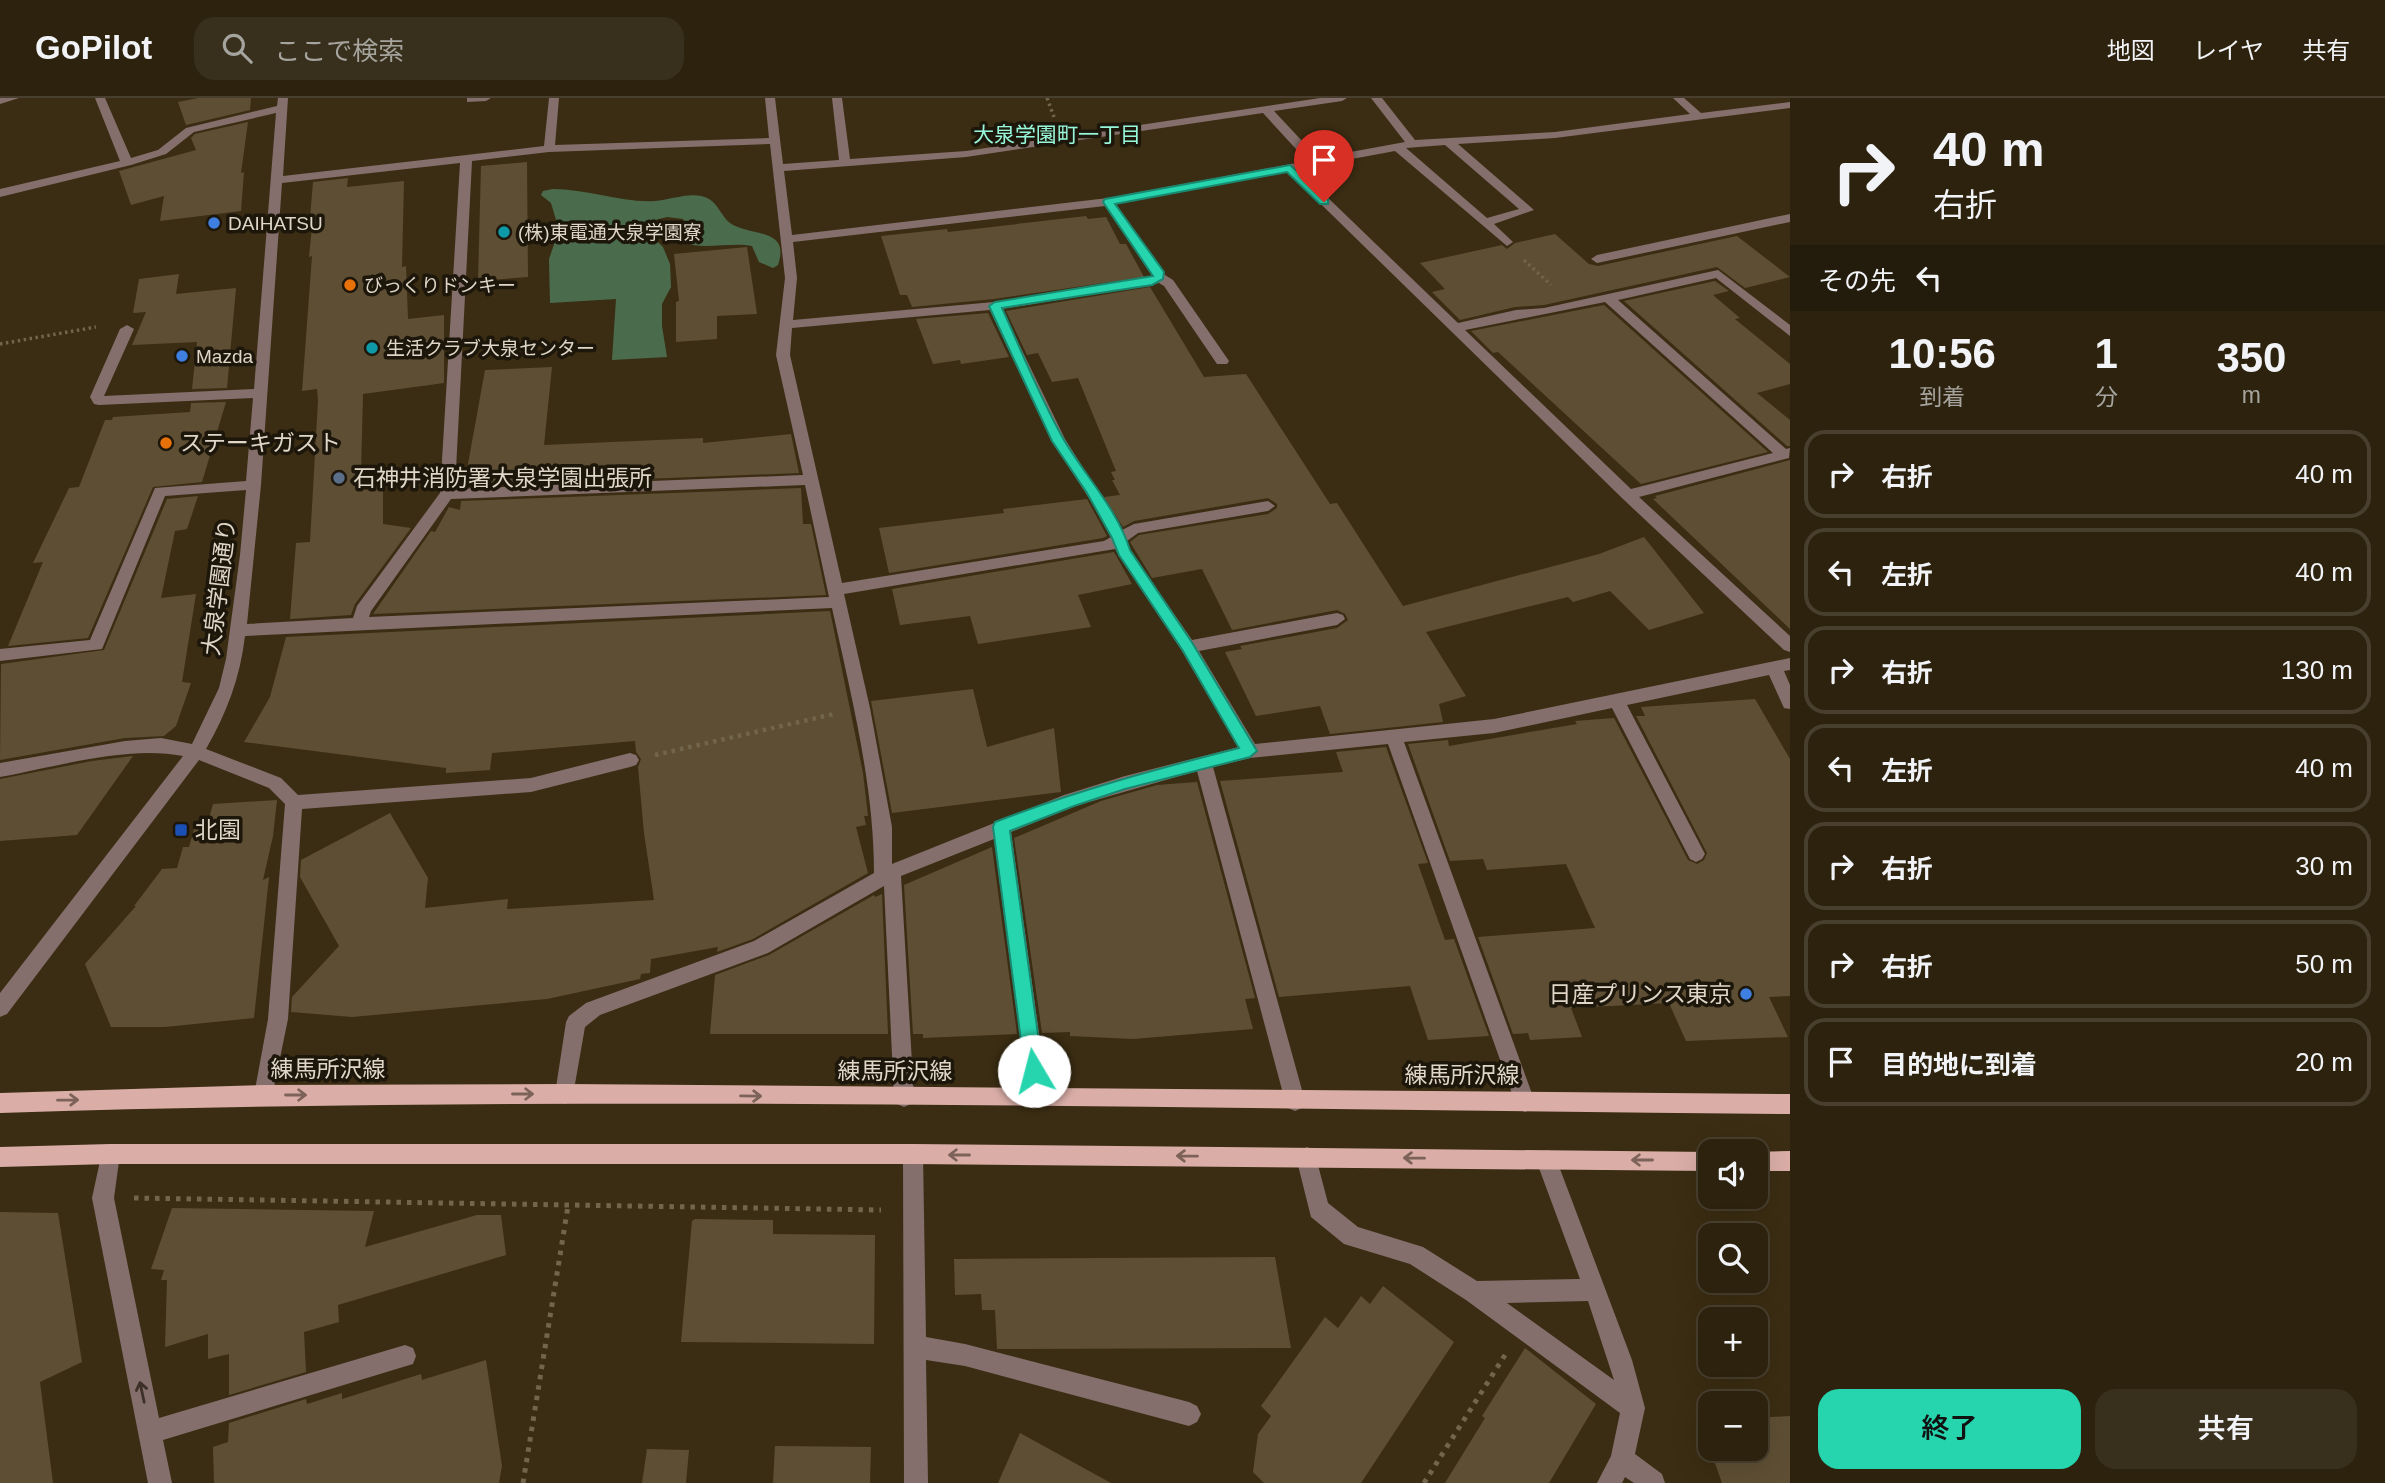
<!DOCTYPE html>
<html lang="ja">
<meta charset="utf-8">
<style>
:root{--surface:#2c220e;--page:#382f1c;--text:#f1f3f6;--muted:#a6a49e;--line:#483f2e;--accent:#26d5ae}
body{margin:0;font-family:Arial,"Noto Sans JP",sans-serif;background:var(--page);color:var(--text);height:100vh;display:flex;flex-direction:column;font-size:26px;white-space:nowrap}
*{box-sizing:border-box;margin:0}
p{font-size:23px;color:var(--muted)}
.icon{flex:none;width:38px;height:38px;fill:none;stroke:currentColor;stroke-width:2;stroke-linecap:round;stroke-linejoin:round}
.map{position:relative;flex:1;overflow:hidden}
.drawer{display:flex;flex-direction:column;background:var(--surface);width:595px}
.drawer>*{flex:none}
.guide{background:#2c220e;color:var(--text);overflow:hidden}
.controls{position:absolute;left:1698px;top:1041px;display:grid;gap:14px}
.controls a{display:grid;place-items:center;width:70px;height:70px;border-radius:14px;background:var(--surface);box-shadow:0 7px 28px #0002,0 0 0 2px var(--line);font-size:35px}
.pin{position:absolute;display:grid;place-items:center;width:60px;height:60px;color:#fff;margin:-72px -30px;border-radius:50% 50% 50% 0;rotate:-45deg;box-shadow:0 0 7px #0007}
.pin .icon{rotate:45deg}
.me{position:absolute;width:77px;margin:-38px;rotate:352deg;stroke-linejoin:round;filter:drop-shadow(0 0 5px #0008)}
.turn{display:flex;align-items:center;gap:24px;height:147px;padding:0 28px;font-size:32px}
.turn .icon{width:91px;height:91px;stroke-width:2.5}
.turn b{display:block;font-size:49px;line-height:60px}
.then{display:flex;align-items:center;height:66px;padding:0 28px;background:#0003;gap:14px;font-size:26px}
.eta{display:flex;justify-content:space-evenly;align-items:center;height:119px;text-align:center}
.eta b{font-size:42px;font-weight:600;line-height:49px}
.cta{display:flex;gap:14px;margin-top:auto;padding:14px 28px}
.cta a{flex:1;height:80px;border-radius:21px;background:var(--accent);color:#111;font-size:28px;font-weight:600;line-height:80px;text-align:center}
.cta a+a{background:var(--page);color:var(--text)}
ul{padding:0;list-style:none}
li{display:flex;align-items:center;gap:21px;height:88px;margin:0 14px 10px;padding:0 14px;border:4px solid var(--line);border-radius:21px}
li div{flex:1}
li b{display:block;font-size:26px}
li em{font-style:normal}
header{display:flex;align-items:center;gap:42px;box-sizing:border-box;height:98px;padding:0 35px;background:var(--surface);border-bottom:2px solid var(--line)}
header strong{font-size:33px}
nav{display:flex;gap:38px;margin-inline-start:auto;font-size:24px}
.search{width:490px;height:63px;background:var(--page);display:flex;align-items:center;gap:18px;box-sizing:border-box;padding:0 24px;border-radius:21px;color:var(--muted);font-size:26px}
main{display:flex;flex:1;min-height:0}
.map>svg:first-child{display:block}
</style>
<header>
<strong>GoPilot</strong>
<div class="search"><svg class="icon" aria-label="search" viewBox="0 0 24 24"><circle cx="10" cy="10" r="6"/><path d="M15 15l6 6"/></svg>ここで検索</div>
<nav><a>地図</a><a>レイヤ</a><a>共有</a></nav>
</header>
<main>
<div class="map">
<svg width="1790" height="1385" viewBox="0 0 1790 1385">
<rect width="100%" height="100%" fill="#3b2d13"/>
<path fill="#4b6c4c" d="M 553,91 C 587,91 622,105 655,103 C 672,102 693,92 709,101 C 718,106 722,119 730,125 C 750,139 791,129 778,167 L 773,170 L 759,164 L 752,148 C 733,144 702,152 686,145 L 686,126 L 683,121 L 667,119 L 643,125 L 642,129 L 663,149 L 670,166 L 671,189 L 662,206 L 662,228 L 667,259 L 612,262 L 616,201 L 550,205 L 549,161 L 559,132 L 551,105 L 541,97 L 543,93 Z"/>
<g fill="#5e4f34">
<polygon points="198,0 251,0 250,12 186,27 178,4"/>
<polygon points="248,24 241,75 244,74 241,113 160,123 164,98 131,107 119,73 196,52 191,40 195,36"/>
<polygon points="527,64 528,179 478,183 481,68"/>
<polygon points="348,80 347,89 404,83 402,169 406,168 408,221 444,217 444,285 363,296 361,375 383,372 383,426 411,430 355,506 351,517 290,521 296,445 310,444 318,303 317,291 302,293 312,158 309,159 313,119 310,120 313,84"/>
<polygon points="1086,118 1088,121 1106,119 1120,146 1126,146 1144,179 994,201 912,209 907,197 900,197 881,138 947,131 948,134"/>
<polygon points="1555,136 1589,166 1598,168 1737,138 1790,179 1745,190 1717,169 1544,207 1515,209 1460,222 1432,194 1445,191 1420,165 1502,147 1507,151 1515,145"/>
<polygon points="747,149 757,216 717,218 717,241 676,244 676,204 679,203 674,156"/>
<polygon points="179,176 176,196 236,190 227,290 192,291 197,244 132,247 146,214 133,215 139,181"/>
<polygon points="1715,183 1729,193 1713,197 1740,220 1735,221 1790,266 1790,286 1757,295 1790,322 1790,348 1787,348 1624,203"/>
<polygon points="1150,189 1204,279 1246,276 1330,406 1337,405 1403,508 1599,456 1644,439 1704,515 1649,532 1610,493 1573,504 1568,499 1426,534 1466,598 1439,606 1443,624 1330,636 1320,608 1256,618 1225,554 1242,551 1240,548 1337,530 1348,522 1345,516 1337,512 1232,532 1202,471 1152,480 1130,444 1139,437 1268,416 1277,410 1277,406 1268,400 1134,423 1123,429 1104,399 1120,397 1112,382 1115,382 1111,374 1116,373 1078,280 1052,284 1038,255 1027,257 1006,213"/>
<polygon points="1604,207 1768,354 1641,386 1498,254 1493,255 1471,233"/>
<polygon points="988,215 1009,259 961,266 960,262 933,266 916,221"/>
<polygon points="552,269 544,347 703,340 703,345 791,336 799,375 464,388 485,272"/>
<polygon points="226,304 202,384 153,389 88,540 8,548 43,464 33,465 69,390 79,389 105,322 112,322 113,319 190,314 191,305"/>
<polygon points="1790,362 1790,531 1653,401 1657,400 1655,398"/>
<polygon points="801,390 803,426 811,426 826,497 373,516 431,433 435,434 449,409 460,412 461,403"/>
<polygon points="198,398 187,431 175,433 161,500 196,496 182,584 191,585 176,628 164,638 125,640 0,662 1,566 104,552 167,401"/>
<polygon points="1087,401 1107,438 1103,440 889,475 879,430 1004,415 1003,411"/>
<polygon points="1114,454 1132,486 1078,497 1091,529 978,546 970,518 900,527 892,491"/>
<polygon points="830,513 863,675 868,718 864,718 866,727 856,729 868,775 753,841 717,854 718,849 651,861 650,875 641,876 640,881 547,901 352,919 291,914 292,899 339,848 300,779 301,762 390,715 428,780 425,810 508,801 507,811 654,802 644,735 638,669 641,661 636,654 635,643 492,655 490,672 446,675 446,670 244,644 270,599 286,539"/>
<polygon points="973,591 987,649 1054,630 1061,694 892,715 871,603"/>
<polygon points="1755,601 1790,661 1790,898 1769,899 1788,939 1686,943 1669,905 1571,910 1582,939 1530,942 1528,935 1513,936 1478,839 1595,830 1566,766 1487,772 1483,761 1450,763 1408,646 1448,642 1449,648 1577,626 1575,623 1614,620 1688,762 1697,766 1704,762 1707,755 1636,618 1645,618 1641,609"/>
<polygon points="1386,649 1428,765 1418,766 1445,842 1454,841 1489,938 1428,942 1410,888 1279,899 1220,683 1343,674 1336,654"/>
<polygon points="133,658 77,737 0,743 0,681 92,663"/>
<polygon points="1197,684 1255,900 1245,901 1253,931 1133,941 1070,938 1070,934 1042,935 1014,740 1101,703 1157,687"/>
<polygon points="277,702 273,738 263,782 269,779 254,920 165,929 111,929 85,866 136,808 134,808 162,771 177,770 183,749 189,749 195,728 207,727 213,706"/>
<polygon points="992,749 1017,936 923,940 923,936 913,936 904,787"/>
<polygon points="882,796 888,936 710,936 715,877 769,857 874,797 875,799"/>
<polygon points="172,1110 374,1113 365,1149 477,1117 501,1117 506,1157 338,1207 339,1224 304,1234 306,1274 229,1297 229,1256 208,1261 208,1236 165,1249 167,1182 161,1182 164,1172 151,1171"/>
<polygon points="0,1114 58,1115 82,1264 40,1284 53,1385 0,1385"/>
<polygon points="695,1121 773,1122 773,1136 875,1137 874,1246 681,1244 692,1123"/>
<polygon points="1275,1159 1291,1250 997,1251 995,1212 982,1212 981,1196 955,1197 954,1161"/>
<polygon points="1383,1188 1454,1244 1361,1385 1264,1385 1253,1374 1258,1336 1271,1318 1261,1308 1325,1219 1338,1230 1361,1198 1370,1206"/>
<polygon points="1525,1250 1596,1306 1549,1385 1445,1385 1485,1320 1482,1318"/>
<polygon points="486,1262 502,1368 499,1385 214,1385 213,1349 228,1344 229,1325 306,1301 307,1306 342,1295 342,1301 421,1276 422,1282"/>
<polygon points="1790,1318 1790,1385 1722,1385 1710,1351 1755,1351 1755,1320"/>
<polygon points="1020,1335 1111,1385 998,1385"/>
<polygon points="775,1348 871,1349 870,1385 773,1385"/>
<polygon points="647,1351 689,1352 686,1385 642,1385"/>
</g>
<g fill="none" stroke-linecap="round" stroke-linejoin="round">
<g stroke="#71654e" stroke-width="3.5" stroke-dasharray="2.5 3.5" stroke-linecap="butt">
<polyline points="1047,0 1054,19"/>
<polyline points="1524,162 1551,187"/>
<polyline points="0,246 96,229"/>
</g>
<polyline stroke="#71654e" stroke-width="4.5" stroke-dasharray="3.5 5" stroke-linecap="butt" points="655,657 834,616"/>
<g stroke="#71654e" stroke-width="5" stroke-dasharray="4.5 6" stroke-linecap="butt">
<polyline points="134,1100 881,1112"/>
<polyline points="523,1385 568,1108"/>
<polyline points="1424,1385 1505,1257"/>
</g>
<g fill="#856f6c" fill-rule="evenodd">
<polygon points="0,0 19,0 0,6"/>
<path d="M 95,0 L 105,0 L 131,60 L 158,52 L 186,30 L 277,8 L 278,0 L 288,0 L 283,78 L 544,48 L 549,0 L 559,0 L 555,47 L 769,40 L 765,0 L 775,0 L 783,66 L 839,62 L 832,0 L 842,0 L 850,61 L 966,53 L 1320,0 L 1347,0 L 1342,3 L 1274,13 L 1318,60 L 1405,44 L 1371,0 L 1382,0 L 1415,42 L 1555,34 L 1690,16 L 1673,0 L 1684,0 L 1701,15 L 1790,4 L 1790,10 L 1555,40 L 1458,46 L 1534,112 L 1494,126 L 1513,144 L 1507,148 L 1395,53 L 1298,71 L 1458,225 L 1516,212 L 1544,210 L 1718,172 L 1790,227 L 1790,238 L 1716,180 L 1618,202 L 1786,351 L 1790,350 L 1789,360 L 1639,399 L 1790,538 L 1790,554 L 1784,552 L 1623,401 L 1287,73 L 1116,106 L 1165,177 L 1173,182 L 1229,263 L 1227,266 L 1217,266 L 1164,188 L 1159,185 L 1002,211 L 1065,341 L 1122,432 L 1134,426 L 1268,403 L 1275,408 L 1268,413 L 1138,435 L 1127,443 L 1130,452 L 1192,542 L 1337,515 L 1343,517 L 1345,521 L 1337,527 L 1199,553 L 1255,646 L 1494,621 L 1790,560 L 1790,572 L 1784,573 L 1790,587 L 1790,611 L 1784,610 L 1769,577 L 1627,607 L 1705,756 L 1702,761 L 1696,764 L 1690,761 L 1612,610 L 1494,635 L 1404,644 L 1535,1004 L 1532,1011 L 1525,1014 L 1518,1011 L 1515,1004 L 1388,646 L 1250,660 L 1213,669 L 1305,1003 L 1302,1010 L 1295,1013 L 1288,1010 L 1285,1003 L 1197,673 L 1075,708 L 1011,734 L 1048,1000 L 1045,1007 L 1038,1010 L 1031,1007 L 1028,1000 L 994,741 L 901,778 L 914,999 L 911,1006 L 904,1009 L 897,1006 L 894,999 L 884,788 L 768,855 L 600,917 L 585,929 L 572,1003 L 565,1006 L 558,1003 L 555,996 L 566,924 L 569,918 L 586,905 L 754,843 L 874,775 C 874,686 851,597 832,510 L 245,538 C 240,580 227,614 206,651 L 281,680 L 298,697 L 531,680 L 630,655 L 636,657 L 639,662 L 636,667 L 630,669 L 531,694 L 302,711 L 288,921 L 271,1004 L 264,1007 L 257,1004 L 254,997 L 268,921 L 285,706 L 269,690 L 199,662 L 7,916 L 0,919 L 0,895 L 183,658 C 127,647 56,669 0,679 L 0,665 L 125,643 L 161,640 L 192,646 L 219,590 L 226,561 L 240,457 L 246,392 L 165,398 L 102,551 L 0,563 L 0,551 L 90,542 L 155,390 L 246,383 L 253,300 L 99,307 L 94,306 L 90,299 L 120,231 L 127,227 L 134,231 L 104,298 L 254,291 L 276,15 L 194,34 L 166,56 L 131,67 L 0,99 L 0,91 L 120,63 ZM 1263,15 L 1307,63 L 1108,100 L 792,137 L 784,73 L 966,59 ZM 770,46 L 785,180 L 776,257 L 803,377 L 455,391 L 472,63 L 549,54 ZM 1445,47 L 1519,111 L 1487,120 L 1406,50 ZM 460,65 L 440,395 L 357,508 L 353,520 L 247,526 L 261,387 L 282,85 ZM 1105,108 L 1152,174 L 1152,178 L 1148,181 L 994,204 L 793,222 L 797,180 L 793,144 ZM 1605,204 L 1773,355 L 1631,391 L 1465,232 ZM 990,212 L 1051,341 L 1096,411 L 1111,439 L 1104,443 L 842,485 L 790,257 L 792,230 ZM 805,387 L 829,499 L 369,519 L 371,513 L 451,401 ZM 1115,451 L 1182,553 L 1239,649 L 1125,678 L 1064,697 L 892,766 L 892,729 L 870,610 L 844,496 Z"/>
<polygon points="467,0 491,0 486,3 467,4"/>
<polygon points="1790,116 1790,124 1597,165 1591,161 1597,157"/>
<polygon points="110,1046 117,1049 120,1056 114,1100 159,1320 405,1247 413,1250 416,1258 413,1266 163,1342 172,1385 148,1385 92,1100 103,1049"/>
<polygon points="913,1046 920,1049 923,1056 926,1239 965,1246 1189,1304 1197,1308 1201,1316 1197,1324 1189,1328 965,1268 926,1262 928,1385 904,1385 903,1056 906,1049"/>
<path d="M 1307,1049 L 1314,1052 L 1328,1105 L 1358,1129 L 1423,1149 L 1477,1183 L 1580,1181 L 1536,1062 L 1540,1055 L 1547,1052 L 1554,1055 L 1632,1262 L 1645,1310 L 1635,1356 L 1662,1376 L 1665,1385 L 1634,1385 L 1625,1379 L 1622,1385 L 1597,1385 L 1611,1358 L 1620,1315 L 1466,1202 L 1410,1166 L 1344,1146 L 1311,1119 L 1296,1059 L 1300,1052 ZM 1588,1203 L 1614,1282 L 1507,1205 Z"/>
</g>
<g fill="#daaea7" fill-rule="evenodd">
<path d="M 565,986 L 1790,996 L 1790,1016 C 1193,1011 596,996 0,1015 L 0,995 L 264,987 Z"/>
<polygon points="110,1046 913,1046 1712,1054 1710,1073 913,1066 110,1066 0,1069 0,1049"/>
<polygon points="1790,1053 1790,1073 1755,1073 1753,1054"/>
</g>
</g>
<defs><path id="oneway-shaft" d="M-6 0H5M1.5-3L5.5 0L1.5 3" fill="none" stroke-width="1.6" stroke-linecap="round" stroke-linejoin="round" transform="scale(1.75)"/></defs>
<g stroke="#7c6259">
<use href="#oneway-shaft" transform="translate(523 996)"/>
<use href="#oneway-shaft" transform="translate(296 997)"/>
<use href="#oneway-shaft" transform="translate(751 998) rotate(1)"/>
<use href="#oneway-shaft" transform="translate(68 1002) rotate(-1)"/>
<use href="#oneway-shaft" transform="translate(959 1057) rotate(-180)"/>
<use href="#oneway-shaft" transform="translate(1187 1058) rotate(-179)"/>
<use href="#oneway-shaft" transform="translate(1414 1060) rotate(-179)"/>
<use href="#oneway-shaft" transform="translate(1642 1062) rotate(-180)"/>
</g>
<use stroke="#3c3128" href="#oneway-shaft" transform="translate(142 1294) rotate(-102)"/>
<path fill="#26d5ae" stroke="#198a71" stroke-width="2" d="M 1290,67 L 1328,101 L 1328,106 L 1320,106 L 1287,74 L 1115,106 L 1164,174 L 1163,181 L 1152,187 L 1002,210 C 1022,254 1040,300 1064,342 C 1086,379 1117,411 1130,452 L 1193,546 L 1257,653 L 1250,659 L 1125,691 L 1074,708 L 1010,733 L 1043,973 L 1041,979 L 1034,981 L 1028,979 L 1025,973 L 993,729 L 995,724 C 1075,693 1156,671 1239,650 L 1183,553 L 1119,457 L 1112,440 L 1087,395 L 1052,343 L 989,208 L 995,204 L 1153,178 L 1103,104 L 1105,101 Z"/>
<g fill="#3f7fe0" stroke="#1d160b" stroke-width="2.5">
<circle cx="214" cy="125" r="7"/>
<circle cx="182" cy="258" r="7"/>
<circle cx="1746" cy="896" r="7"/>
</g>
<g fill="#0f9aa8" stroke="#1d160b" stroke-width="2.5">
<circle cx="504" cy="134" r="7"/>
<circle cx="372" cy="250" r="7"/>
</g>
<g fill="#e8710a" stroke="#1d160b" stroke-width="2.5">
<circle cx="350" cy="187" r="7"/>
<circle cx="166" cy="345" r="7"/>
</g>
<circle fill="#5c6f8a" stroke="#1d160b" stroke-width="2.5" cx="339" cy="380" r="7"/>
<rect fill="#1a4fb4" stroke="#1d160b" stroke-width="2.5" x="174" y="725" width="14" height="14" rx="3.5"/>
<g text-anchor="middle" stroke-width="7" stroke-linejoin="round" paint-order="stroke">
<g font-size="19" fill="#dfd6c7" stroke="#1d160b" text-anchor="start">
<text x="228" y="132">DAIHATSU</text>
<text x="518" y="141">(株)東電通大泉学園寮</text>
<text x="364" y="194">びっくりドンキー</text>
<text x="386" y="257">生活クラブ大泉センター</text>
<text x="196" y="265">Mazda</text>
</g>
<g font-size="21" fill="#97f7da" stroke="#1d160b">
<text x="1057" y="44">大泉学園町一丁目</text>
</g>
<g font-size="23" fill="#dfd6c7" stroke="#1d160b" text-anchor="start">
<text x="180" y="353">ステーキガスト</text>
<text x="353" y="388">石神井消防署大泉学園出張所</text>
<text x="195" y="740">北園</text>
<text x="1732" y="904" text-anchor="end">日産プリンス東京</text>
</g>
<g font-size="23" fill="#dfd6c7" stroke="#1d160b">
<text transform="translate(219 489) rotate(-83)" y="8">大泉学園通り</text>
<text x="328" y="979">練馬所沢線</text>
<text x="895" y="981">練馬所沢線</text>
<text x="1462" y="985">練馬所沢線</text>
</g>
</g>
</svg>
<div class="controls">
<a><svg class="icon" aria-label="sound" viewBox="0 0 24 24"><path d="M4 9h4l5-4v14l-5-4H4zM17 9q2 3 0 6"/></svg></a>
<a><svg class="icon" aria-label="search" viewBox="0 0 24 24"><circle cx="10" cy="10" r="6"/><path d="M15 15l6 6"/></svg></a>
<a>+</a>
<a>−</a>
</div>
<div class="pin" style="left:1324px;top:104px;background:#d93025"><svg class="icon" aria-label="arrive" viewBox="0 0 24 24"><path d="M6 21V4h12l-3 4 3 4H6"/></svg></div>
<svg class="me" style="left:1034px;top:973px" viewBox="-20 -20 40 40"><circle r="19" fill="#fff"/><path d="M0-13L10 11 0 6-10 11z" fill="#26d5ae"/></svg>
</div>
<section class="drawer">
<div class="guide">
<div class="turn"><svg class="icon" aria-label="right" viewBox="0 0 24 24"><path d="M7 20v-9h11M14 6l5 5-5 5"/></svg><div><b>40 m</b>右折</div></div>
<div class="then">その先<svg class="icon" aria-label="left" viewBox="0 0 24 24"><path d="M17 20v-9H6M10 6l-5 5 5 5"/></svg></div>
</div>
<div class="eta">
<div><b>10:56</b><p>到着</p></div>
<div><b>1</b><p>分</p></div>
<div><b>350</b><p>m</p></div>
</div>
<ul>
<li><svg class="icon" aria-label="right" viewBox="0 0 24 24"><path d="M7 20v-9h11M14 6l5 5-5 5"/></svg><div><b>右折</b></div><em>40 m</em></li>
<li><svg class="icon" aria-label="left" viewBox="0 0 24 24"><path d="M17 20v-9H6M10 6l-5 5 5 5"/></svg><div><b>左折</b></div><em>40 m</em></li>
<li><svg class="icon" aria-label="right" viewBox="0 0 24 24"><path d="M7 20v-9h11M14 6l5 5-5 5"/></svg><div><b>右折</b></div><em>130 m</em></li>
<li><svg class="icon" aria-label="left" viewBox="0 0 24 24"><path d="M17 20v-9H6M10 6l-5 5 5 5"/></svg><div><b>左折</b></div><em>40 m</em></li>
<li><svg class="icon" aria-label="right" viewBox="0 0 24 24"><path d="M7 20v-9h11M14 6l5 5-5 5"/></svg><div><b>右折</b></div><em>30 m</em></li>
<li><svg class="icon" aria-label="right" viewBox="0 0 24 24"><path d="M7 20v-9h11M14 6l5 5-5 5"/></svg><div><b>右折</b></div><em>50 m</em></li>
<li><svg class="icon" aria-label="arrive" viewBox="0 0 24 24"><path d="M6 21V4h12l-3 4 3 4H6"/></svg><div><b>目的地に到着</b></div><em>20 m</em></li>
</ul>
<div class="cta"><a>終了</a><a>共有</a></div>
</section>
</main>
